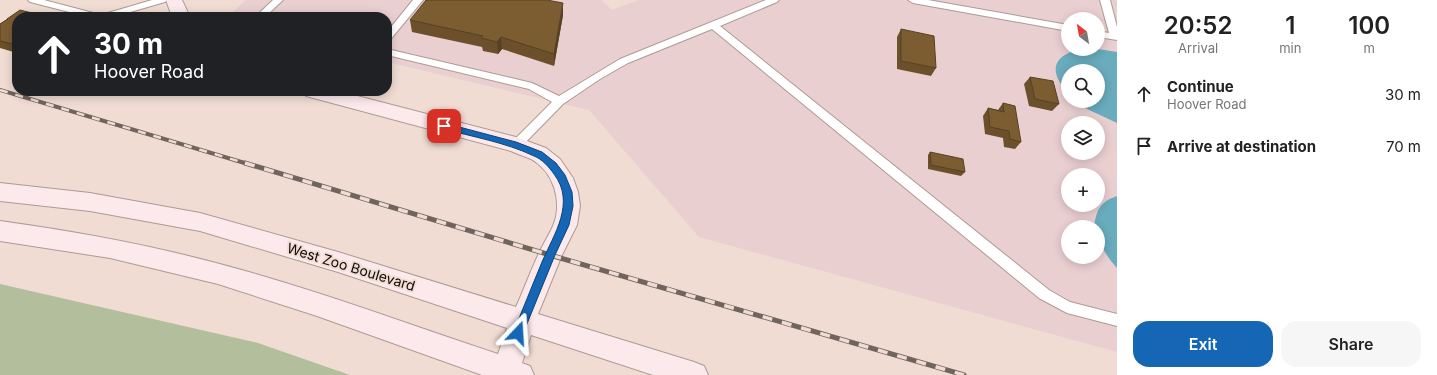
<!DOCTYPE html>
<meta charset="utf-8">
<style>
:root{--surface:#fff;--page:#f6f6f6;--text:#222;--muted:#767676;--accent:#1566b4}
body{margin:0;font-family:Inter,sans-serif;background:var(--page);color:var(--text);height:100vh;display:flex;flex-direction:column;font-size:15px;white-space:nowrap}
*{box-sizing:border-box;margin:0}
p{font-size:13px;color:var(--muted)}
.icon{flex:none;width:22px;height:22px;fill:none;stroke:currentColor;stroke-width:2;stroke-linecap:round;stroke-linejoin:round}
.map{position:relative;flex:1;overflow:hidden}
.details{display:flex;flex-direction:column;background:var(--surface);width:320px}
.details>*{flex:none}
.banner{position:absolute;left:12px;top:12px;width:380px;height:84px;border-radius:16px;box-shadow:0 2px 10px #0003;background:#202124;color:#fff;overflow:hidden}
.needle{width:26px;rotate:329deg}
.buttons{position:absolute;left:1061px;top:12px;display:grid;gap:8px}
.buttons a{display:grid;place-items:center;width:44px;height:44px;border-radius:50%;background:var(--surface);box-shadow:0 2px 10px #0003;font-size:20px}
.pin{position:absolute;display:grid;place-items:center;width:34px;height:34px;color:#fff;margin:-17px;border-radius:8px;box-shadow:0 2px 6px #0006}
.me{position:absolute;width:44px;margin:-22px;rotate:20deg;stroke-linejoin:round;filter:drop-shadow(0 0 3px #0008)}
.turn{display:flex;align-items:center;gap:14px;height:84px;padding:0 16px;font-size:18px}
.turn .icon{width:52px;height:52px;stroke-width:2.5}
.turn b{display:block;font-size:28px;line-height:34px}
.eta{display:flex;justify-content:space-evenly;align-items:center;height:68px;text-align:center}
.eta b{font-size:24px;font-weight:600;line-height:28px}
.action{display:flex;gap:8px;margin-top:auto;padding:8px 16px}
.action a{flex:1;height:46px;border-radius:16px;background:var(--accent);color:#fff;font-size:16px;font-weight:600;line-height:46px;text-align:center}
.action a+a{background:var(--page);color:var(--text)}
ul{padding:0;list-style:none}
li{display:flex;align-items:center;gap:12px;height:52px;padding:0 16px}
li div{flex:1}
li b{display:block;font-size:15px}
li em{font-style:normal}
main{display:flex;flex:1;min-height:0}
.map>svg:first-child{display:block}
</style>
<main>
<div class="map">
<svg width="1117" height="375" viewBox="0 0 1117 375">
<rect width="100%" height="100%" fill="#f0dcd3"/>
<path fill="#eacfd1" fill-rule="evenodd" d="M 246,0 L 601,0 L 612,10 L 639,0 L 1117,0 L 1117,352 L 699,237 L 589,110 L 387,62 L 387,17 L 227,17 ZM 1068,19 L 1098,19 L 1098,49 L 1068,49 ZM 1068,71 L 1098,71 L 1098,101 L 1068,101 ZM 1068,123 L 1098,123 L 1098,153 L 1068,153 ZM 1068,175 L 1098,175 L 1098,205 L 1068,205 ZM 1068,227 L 1098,227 L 1098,257 L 1068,257 Z"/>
<polygon fill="#b3bf9c" points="0,284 258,343 350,375 0,375"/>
<g fill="#69acbd">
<path d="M 1080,49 L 1098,49 L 1117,52 L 1117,123 L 1087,109 L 1077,101 L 1098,101 L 1098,71 L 1068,71 L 1068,94 C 1050,72 1050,57 1080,49 Z"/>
<path d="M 1117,196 L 1117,268 C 1106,256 1098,243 1098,227 L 1094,226 C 1097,209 1100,202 1117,196 Z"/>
</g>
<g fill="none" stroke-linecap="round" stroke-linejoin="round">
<defs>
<g id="lane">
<polygon points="28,0 44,0 101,15 152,0 167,0 165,2 113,17 89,17 30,2"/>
<polygon points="273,0 283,0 265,17 255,17"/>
<polygon points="413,0 423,0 390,40 387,41 387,32"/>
<polygon points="766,0 779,0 777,2 720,26 1049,290 1070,302 1117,314 1117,326 1067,313 1039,298 712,29 628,63 600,79 563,104 520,148 516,149 512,148 510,145 512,142 552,102 529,89 387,55 387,49 532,83 559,96 620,59"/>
<polygon points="908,0 928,0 1068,25 1068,31 913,3"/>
<polygon points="1100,0 1110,0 1117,27 1117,40 1098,37 1098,31 1109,33"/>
</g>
<g id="secondary">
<polygon points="166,0 182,0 190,17 172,17"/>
<path d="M 303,91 L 338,91 L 516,137 L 546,148 L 560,159 L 573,178 L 578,192 L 580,206 L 577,225 L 562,255 L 538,314 L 694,362 L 704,366 L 708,375 L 653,375 L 531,335 L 522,363 L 530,366 L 534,375 L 482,375 L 317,316 L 218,284 L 110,258 L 0,241 L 0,221 C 73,231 145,244 216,263 C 312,288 404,323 498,354 L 507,328 L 338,272 L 200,231 L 90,211 L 0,201 L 0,183 L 90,193 L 200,213 L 338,252 L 516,307 C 524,289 531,270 539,253 C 543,244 549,235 553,226 C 563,202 554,172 531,159 C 524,156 517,154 511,151 L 306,96 Z"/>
</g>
</defs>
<use href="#lane" stroke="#ad9a92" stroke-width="2"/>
<use href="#secondary" stroke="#ad9a92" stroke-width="2"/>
<use href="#lane" fill="#fff" fill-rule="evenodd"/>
<use href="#secondary" fill="#fce9ec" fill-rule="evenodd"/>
<defs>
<polyline id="rail-far1" points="0,90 248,164"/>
<polyline id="rail" points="245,163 550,255 964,375"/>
</defs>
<use href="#rail-far1" stroke="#70645e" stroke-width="4"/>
<use href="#rail" stroke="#70645e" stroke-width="5"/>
<use href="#rail-far1" stroke="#f0dcd3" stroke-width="2.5" stroke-dasharray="8" stroke-linecap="butt"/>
<use href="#rail" stroke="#f0dcd3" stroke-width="3.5" stroke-dasharray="10" stroke-linecap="butt"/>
</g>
<g fill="#6b502b">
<polygon points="563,15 554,66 502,49 498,54 483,51 482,47 412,32 410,20"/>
<polygon points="17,17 17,53 0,48 0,24 7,19"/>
<polygon points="901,29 936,68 931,76 897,69 897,37"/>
<polygon points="1030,77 1059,104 1052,111 1029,106 1024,84"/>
<polygon points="1003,103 1021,142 1015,149 1004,147 1003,138 985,134 983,116 988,108 998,110"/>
<polygon points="930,152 965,172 961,176 928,169 928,155"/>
</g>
<g fill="#574123">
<polygon points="563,3 563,15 554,66 554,54"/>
<polygon points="501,37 502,49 498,54 497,42"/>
</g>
<g fill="#7c5d32" stroke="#574123">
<polygon points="426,0 547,0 563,3 554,54 501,37 497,42 481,38 483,36 410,20"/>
<polygon points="20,10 48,17 17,17 17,45 0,41 0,24 8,19 7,19"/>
<polygon points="901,29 934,36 936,68 901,61"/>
<polygon points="1030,77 1053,81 1059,104 1035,99"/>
<polygon points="1003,103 1015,106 1021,142 1010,139 1009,131 990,127 988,108 1004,112"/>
<polygon points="930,152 963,159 965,172 931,165"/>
</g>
<path fill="#1566b4" stroke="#0e4275" d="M 441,123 L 444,123 L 516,142 L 542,152 L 556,163 L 565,175 L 572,192 L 573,206 L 569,225 L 555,255 L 522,336 L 518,338 L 515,336 L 513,333 C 523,309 532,286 542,262 C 554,234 576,203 554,174 C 549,167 542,159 534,156 C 505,142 472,137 441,128 L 440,126 Z"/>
<g text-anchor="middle" stroke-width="3.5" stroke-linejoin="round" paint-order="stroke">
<g font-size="14" fill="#110b08" stroke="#f0dcd3">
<text transform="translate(351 267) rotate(17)" y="5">West Zoo Boulevard</text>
</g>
</g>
</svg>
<div class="buttons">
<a><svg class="needle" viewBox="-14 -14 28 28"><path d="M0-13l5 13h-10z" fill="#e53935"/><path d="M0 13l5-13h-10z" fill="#767676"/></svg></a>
<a><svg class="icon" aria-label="search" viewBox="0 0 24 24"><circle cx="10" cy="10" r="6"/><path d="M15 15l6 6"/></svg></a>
<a><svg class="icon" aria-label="layers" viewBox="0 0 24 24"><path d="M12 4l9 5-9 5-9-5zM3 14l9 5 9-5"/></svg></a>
<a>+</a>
<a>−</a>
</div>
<div class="pin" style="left:444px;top:126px;background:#d93025"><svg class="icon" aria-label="arrive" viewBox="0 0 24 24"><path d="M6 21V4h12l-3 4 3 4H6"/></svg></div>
<svg class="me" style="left:518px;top:333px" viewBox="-20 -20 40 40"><path d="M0-17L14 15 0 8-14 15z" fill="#1566b4" stroke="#fff" stroke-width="4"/></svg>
<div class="banner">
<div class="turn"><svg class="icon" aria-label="ahead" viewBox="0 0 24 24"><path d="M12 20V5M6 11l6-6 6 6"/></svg><div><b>30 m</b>Hoover Road</div></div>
</div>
</div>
<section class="details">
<div class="eta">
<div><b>20:52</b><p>Arrival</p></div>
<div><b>1</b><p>min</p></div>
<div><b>100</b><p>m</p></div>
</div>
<ul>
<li><svg class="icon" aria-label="ahead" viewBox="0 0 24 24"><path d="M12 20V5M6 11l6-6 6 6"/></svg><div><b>Continue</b><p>Hoover Road</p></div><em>30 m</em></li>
<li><svg class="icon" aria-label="arrive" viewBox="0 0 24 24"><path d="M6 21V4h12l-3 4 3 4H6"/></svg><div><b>Arrive at destination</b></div><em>70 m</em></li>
</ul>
<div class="action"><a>Exit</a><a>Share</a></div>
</section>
</main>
